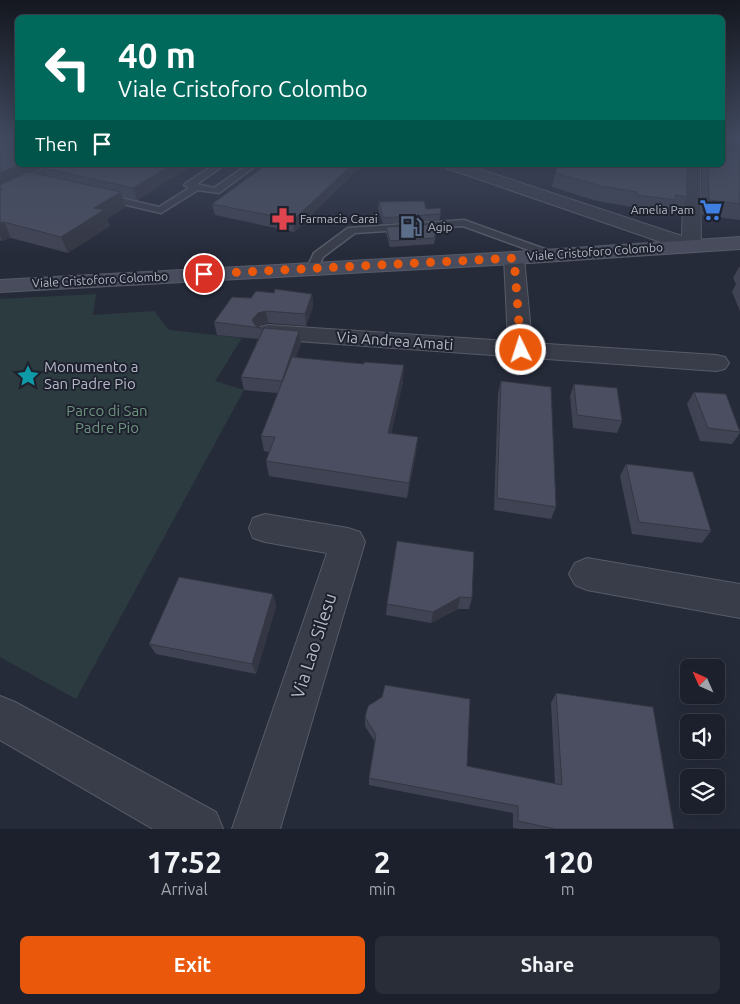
<!DOCTYPE html>
<style>
:root{--surface:#1c202c;--page:#292d38;--text:#f1f3f6;--muted:#a0a3a9;--line:#3a3e48;--accent:#ea580c}
body{margin:0;font-family:Ubuntu,sans-serif;background:var(--page);color:var(--text);height:100vh;display:flex;flex-direction:column;font-size:19px;white-space:nowrap}
*{box-sizing:border-box;margin:0}
p{font-size:16px;color:var(--muted)}
.icon{flex:none;width:28px;height:28px;fill:none;stroke:currentColor;stroke-width:2;stroke-linecap:round;stroke-linejoin:round}
.map{position:relative;height:829px;overflow:hidden}
.details{display:flex;flex-direction:column;background:var(--surface);flex:1}
.details>*{flex:none}
.top-card{position:absolute;left:15px;top:15px;width:710px;height:152px;border-radius:8px;box-shadow:0 5px 20px #0002,0 0 0 1px var(--line);background:#00695c;color:#fff;overflow:hidden}
.needle{width:32px;rotate:315deg}
.fabs{position:absolute;left:680px;top:659px;display:grid;gap:10px}
.fabs a{display:grid;place-items:center;width:45px;height:45px;border-radius:8px;background:var(--surface);box-shadow:0 5px 20px #0002,0 0 0 1px var(--line);font-size:25px}
.pin{position:absolute;display:grid;place-items:center;width:42px;height:42px;color:#fff;margin:-21px;border:2px solid #fff;border-radius:50%;box-shadow:0 1px 5px #0007}
.me{position:absolute;width:55px;margin:-28px;rotate:356deg;stroke-linejoin:round;filter:drop-shadow(0 0 4px #0008)}
.turn{display:flex;align-items:center;gap:18px;height:105px;padding:0 20px;font-size:22px}
.turn .icon{width:65px;height:65px;stroke-width:2.5}
.turn b{display:block;font-size:35px;line-height:42px}
.then{display:flex;align-items:center;height:48px;padding:0 20px;background:#0003;gap:10px;font-size:19px}
.eta{display:flex;justify-content:space-evenly;align-items:center;height:85px;text-align:center}
.eta b{font-size:30px;font-weight:600;line-height:35px}
.cta{display:flex;gap:10px;margin-top:auto;padding:10px 20px}
.cta a{flex:1;height:58px;border-radius:8px;background:var(--accent);color:#fff;font-size:20px;font-weight:600;line-height:58px;text-align:center}
.cta a+a{background:var(--page);color:var(--text)}
.map>svg:first-child{display:block}
</style>
<div class="map">
<svg width="740" height="829" viewBox="0 0 740 829">
<rect width="100%" height="100%" fill="#262b3a"/>
<polygon fill="#2c3b3f" points="96,294 93,315 154,311 169,330 242,338 215,381 244,390 76,699 0,657 0,299"/>
<g fill="none" stroke-linecap="round" stroke-linejoin="round">
<defs>
<g id="lane">
<polygon points="214,165 224,165 197,184 214,188 247,165 257,165 219,193 198,190 161,213 101,199 99,197 104,194 159,207 189,188 184,185 186,183"/>
<polygon points="464,220 556,253 557,255 552,258 548,257 463,226 355,233 323,257 317,270 313,271 307,268 314,253 348,228"/>
</g>
<g id="street">
<polygon points="51,165 71,165 69,168 0,201 0,189"/>
<polygon points="444,165 467,165 682,236 684,165 700,165 701,246 698,250 691,252 684,250 446,168"/>
<polygon points="514,252 521,254 524,258 532,343 716,355 725,357 729,363 725,369 716,371 268,339 260,337 256,332 260,327 268,325 508,341 504,258 507,254"/>
<polygon points="265,514 348,528 360,532 365,542 280,829 232,829 327,553 265,542 253,538 249,528 253,518"/>
<polygon points="587,558 740,584 740,618 587,590 575,585 569,574 575,563"/>
<polygon points="0,696 15,702 216,812 223,829 153,829 0,740"/>
</g>
<polygon id="secondary" points="740,237 740,249 514,264 0,292 0,280 514,252"/>
</defs>
<use href="#lane" stroke="#575b68" stroke-width="3"/>
<use href="#street" stroke="#575b68" stroke-width="2"/>
<use href="#secondary" stroke="#575b68" stroke-width="2"/>
<use href="#lane" fill="#393d4a" fill-rule="evenodd"/>
<use href="#street" fill="#393d4a" fill-rule="evenodd"/>
<use href="#secondary" fill="#484c5d" fill-rule="evenodd"/>
</g>
<g fill="#404353">
<polygon points="0,138 18,165 47,165 30,173 46,176 43,168 51,165 193,165 137,200 123,197 126,207 107,219 110,226 68,253 11,238 0,241"/>
<polygon points="722,138 740,138 740,220 702,215 702,165 722,165"/>
<polygon points="266,165 362,165 294,232 215,215 212,204"/>
<polygon points="555,173 687,197 681,212 672,210 670,215 632,209 632,207 597,201 552,187"/>
<polygon points="379,202 441,214 439,220 383,224 378,208"/>
<polygon points="386,227 437,230 434,244 390,247 386,233"/>
<polygon points="739,267 740,267 740,311 732,292 736,284 733,278"/>
<polygon points="274,293 312,294 313,306 306,326 268,323 260,325 258,327 261,328 262,332 301,343 296,357 403,381 391,434 416,453 407,498 269,476 266,461 269,452 264,451 261,436 278,393 244,390 241,377 258,339 217,335 214,322 251,298"/>
<polygon points="501,381 556,507 551,519 494,510 498,393"/>
<polygon points="574,384 622,421 617,433 573,428 570,396"/>
<polygon points="694,392 740,430 740,433 732,444 700,441 687,404"/>
<polygon points="626,464 711,531 702,543 632,534 620,476"/>
<polygon points="397,541 472,598 469,609 458,609 431,623 386,615 387,604"/>
<polygon points="273,594 276,606 256,674 156,654 149,644"/>
<polygon points="556,693 674,829 520,829 513,828 513,813 369,785 369,778 375,742 365,726 365,717 467,766 555,784 551,703"/>
</g>
<g fill="#343743">
<polygon points="18,165 47,165 0,187 0,173"/>
<polygon points="172,165 193,165 137,200 133,188"/>
<polygon points="352,165 362,165 294,232 293,220"/>
<polygon points="121,192 126,207 107,219 110,226 68,253 61,237 94,208"/>
<polygon points="4,222 11,238 2,241 0,236 0,223"/>
<polygon points="312,294 313,306 306,326 305,314"/>
<polygon points="266,311 268,323 260,325 258,327 253,327 252,320 258,313"/>
<polygon points="299,331 301,343 284,394 282,381"/>
<polygon points="404,365 403,381 388,449 388,433"/>
<polygon points="418,437 416,453 407,498 409,483"/>
<polygon points="273,594 276,606 256,674 252,664"/>
<polygon points="460,597 458,609 431,623 433,612"/>
</g>
<g fill="#4a4e60" stroke="#343743">
<polygon points="0,138 18,138 18,165 0,173"/>
<polygon points="722,138 740,138 740,140 726,138 726,151 740,152 740,204 709,200 708,165 722,165"/>
<polygon points="51,165 172,165 133,188 43,168"/>
<polygon points="266,165 352,165 293,220 212,204"/>
<polygon points="558,165 687,165 687,197 676,195 675,200 637,195 637,192 601,186 555,173"/>
<polygon points="28,172 121,192 94,208 104,210 61,237 4,222 0,223 0,190 2,189 0,189 0,185"/>
<polygon points="424,201 426,209 441,208 440,214 383,218 379,202"/>
<polygon points="438,224 434,238 390,241 386,227"/>
<polygon points="275,289 312,294 305,314 266,311 258,313 252,320 256,326 261,328 214,322 232,297 251,298 256,291 274,293"/>
<polygon points="264,328 299,331 282,381 241,377"/>
<polygon points="292,357 364,364 364,362 404,365 388,433 418,437 409,483 266,461 275,437 261,436"/>
<polygon points="501,381 551,387 556,507 497,498"/>
<polygon points="574,384 617,388 622,421 577,415"/>
<polygon points="694,392 726,394 740,432 708,428"/>
<polygon points="626,464 693,472 711,531 639,522"/>
<polygon points="397,541 474,552 472,598 460,597 433,612 387,604"/>
<polygon points="179,577 273,594 252,664 149,644"/>
<polygon points="385,685 470,699 467,766 562,785 556,693 653,707 674,829 555,829 518,821 518,806 369,778 376,735 365,717 368,706 382,697"/>
</g>
<linearGradient id="sky" x2="0" y2="1"><stop stop-color="#151820"/><stop offset="0.54" stop-color="#414a60"/><stop offset="1" stop-color="#414a60" stop-opacity="0"/></linearGradient>
<rect width="740" height="254" fill="url(#sky)"/>
<g fill="none" stroke-linecap="round" stroke-linejoin="round">
<polyline stroke="#ea580c" stroke-width="9" stroke-dasharray="0 16.2" points="204,274 514,258 521,350"/>
</g>
<defs>
<symbol id="supermarket-bare" viewBox="-9 -9 18 18"><path d="M-6-5.5h2.5l.6 2H6L4.5 2H-2.5L-4.4-4H-6ZM-1.5 3.2a1.3 1.3 0 1 0 .1 0ZM3 3.2a1.3 1.3 0 1 0 .1 0Z" fill="#3f7fe0" stroke="#1e222f" stroke-width="2.5" paint-order="stroke"/></symbol>
<symbol id="pharmacy-bare" viewBox="-9 -9 18 18"><path d="M-2-6h4v4h4v4h-4v4h-4v-4h-4v-4h4Z" fill="#e0444e" stroke="#1e222f" stroke-width="2.5" paint-order="stroke"/></symbol>
<symbol id="fuel-bare" viewBox="-9 -9 18 18"><path d="M-5.5-6h7V0h2V4h1.3V-2.5L3-4.5l.8-.8L6-3V5H2.5V1h-1V6h-7ZM-4.2-4.7v3.2H.2V-4.7Z" fill="#5c6f8a" stroke="#1e222f" stroke-width="2.5" paint-order="stroke"/></symbol>
<symbol id="sight-bare" viewBox="-9 -9 18 18"><path d="M0-6L1.8-2.2L6-1.7L2.9 1.2L3.7 5.4L0 3.3L-3.7 5.4L-2.9 1.2L-6-1.7L-1.8-2.2Z" fill="#0f9aa8" stroke="#1e222f" stroke-width="2.5" paint-order="stroke"/></symbol>
</defs>
<g fill-rule="evenodd">
<use href="#supermarket-bare" x="695" y="194" width="32" height="32"/>
<use href="#pharmacy-bare" x="267" y="203" width="32" height="32"/>
<use href="#fuel-bare" x="395" y="211" width="32" height="32"/>
<use href="#sight-bare" x="12" y="360" width="32" height="32"/>
</g>
<g text-anchor="middle" stroke-width="4" stroke-linejoin="round" paint-order="stroke">
<g font-size="12" fill="#b5b8c6" stroke="#1e222f" text-anchor="start">
<text x="694" y="214" text-anchor="end">Amelia Pam</text>
<text x="300" y="223">Farmacia Carai</text>
<text x="428" y="231">Agip</text>
</g>
<g font-size="12" fill="#b5b8c6" stroke="#1e222f">
<text transform="translate(595 252) rotate(-4)" y="4">Viale Cristoforo Colombo</text>
<text transform="translate(100 280) rotate(-3)" y="4">Viale Cristoforo Colombo</text>
</g>
<g font-size="15" fill="#b5b8c6" stroke="#1e222f">
<text transform="translate(395 341) rotate(4)" y="5">Via Andrea Amati</text>
</g>
<g font-size="15" fill="#b5b8c6" stroke="#1e222f" text-anchor="start">
<text x="44" y="372">Monumento a<tspan x="44" dy="17">San Padre Pio</tspan></text>
</g>
<g font-size="15" fill="#6e947e" stroke="#1e222f">
<text x="107" y="416">Parco di San<tspan x="107" dy="17">Padre Pio</tspan></text>
</g>
<g font-size="18" fill="#b5b8c6" stroke="#1e222f">
<text transform="translate(314 646) rotate(-72)" y="6">Via Lao Silesu</text>
</g>
</g>
</svg>
<div class="fabs">
<a><svg class="needle" viewBox="-14 -14 28 28"><path d="M0-13l5 13h-10z" fill="#e53935"/><path d="M0 13l5-13h-10z" fill="#a0a3a9"/></svg></a>
<a><svg class="icon" aria-label="sound" viewBox="0 0 24 24"><path d="M4 9h4l5-4v14l-5-4H4zM17 9q2 3 0 6"/></svg></a>
<a><svg class="icon" aria-label="layers" viewBox="0 0 24 24"><path d="M12 4l9 5-9 5-9-5zM3 14l9 5 9-5"/></svg></a>
</div>
<div class="pin" style="left:204px;top:274px;background:#d93025"><svg class="icon" aria-label="arrive" viewBox="0 0 24 24"><path d="M6 21V4h12l-3 4 3 4H6"/></svg></div>
<svg class="me" style="left:521px;top:350px" viewBox="-20 -20 40 40"><circle r="17" fill="#ea580c" stroke="#fff" stroke-width="3"/><path d="M0-11L8 9 0 5-8 9z" fill="#fff"/></svg>
<div class="top-card">
<div class="turn"><svg class="icon" aria-label="left" viewBox="0 0 24 24"><path d="M17 20v-9H6M10 6l-5 5 5 5"/></svg><div><b>40 m</b>Viale Cristoforo Colombo</div></div>
<div class="then">Then<svg class="icon" aria-label="arrive" viewBox="0 0 24 24"><path d="M6 21V4h12l-3 4 3 4H6"/></svg></div>
</div>
</div>
<section class="details">
<div class="eta">
<div><b>17:52</b><p>Arrival</p></div>
<div><b>2</b><p>min</p></div>
<div><b>120</b><p>m</p></div>
</div>
<div class="cta"><a>Exit</a><a>Share</a></div>
</section>
